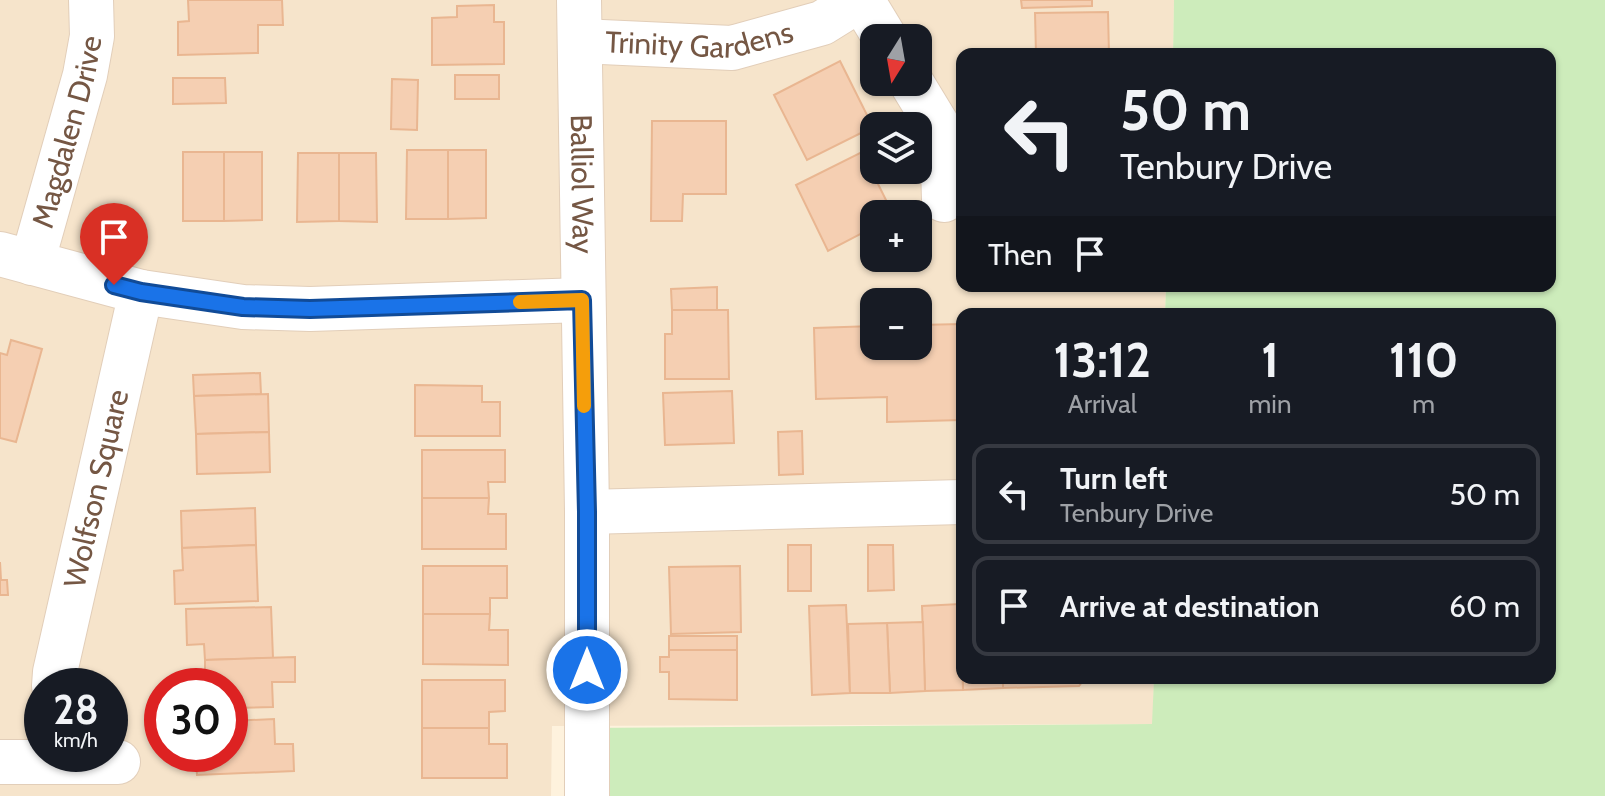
<!DOCTYPE html>
<meta charset="utf-8">
<style>
:root{--surface:#171b24;--page:#20242c;--text:#f1f3f6;--muted:#9ea1a6;--line:#363941}
body{margin:0;font-family:Cabin,sans-serif;background:var(--page);color:var(--text);height:100vh;display:flex;flex-direction:column;font-size:30px;white-space:nowrap}
*{box-sizing:border-box;margin:0}
p{font-size:26px;color:var(--muted)}
.icon{flex:none;width:44px;height:44px;fill:none;stroke:currentColor;stroke-width:2;stroke-linecap:round;stroke-linejoin:round}
.map{position:relative;flex:1;overflow:hidden}
.sheet{position:absolute;left:956px;top:308px;width:600px;height:376px;display:flex;flex-direction:column;background:var(--surface);border-radius:16px;box-shadow:0 2px 6px #0004}
.sheet>*{flex:none}
.top-card{position:absolute;left:956px;top:48px;width:600px;height:244px;border-radius:16px;box-shadow:0 2px 6px #0004;background:#171b24;color:var(--text);overflow:hidden}
.needle{width:52px;rotate:191deg}
.buttons{position:absolute;left:860px;top:24px;display:grid;gap:16px}
.buttons a{display:grid;place-items:center;width:72px;height:72px;border-radius:16px;background:var(--surface);box-shadow:0 2px 6px #0004;font-size:40px}
.speed{position:absolute;left:24px;top:668px;display:flex;gap:16px;font-size:40px;font-weight:700;text-align:center}
.speed>*{display:grid;place-content:center;width:104px;height:104px;border-radius:50%;background:var(--surface);box-shadow:0 2px 6px #0004;line-height:1}
.speed small{font-size:20px;font-weight:400}
.speed .limit{border:12px solid #d22;background:#fff;color:#111}
.pin{position:absolute;display:grid;place-items:center;width:68px;height:68px;color:#fff;margin:-82px -34px;border-radius:50% 50% 50% 0;rotate:-45deg;box-shadow:0 0 8px #0007}
.pin .icon{rotate:45deg}
.me{position:absolute;width:88px;margin:-44px;rotate:0deg;stroke-linejoin:round;filter:drop-shadow(0 0 6px #0008)}
.turn{display:flex;align-items:center;gap:28px;height:168px;padding:0 32px;font-size:36px}
.turn .icon{width:104px;height:104px;stroke-width:2.5}
.turn b{display:block;font-size:56px;line-height:68px}
.then{display:flex;align-items:center;height:76px;padding:0 32px;background:#0003;gap:16px;font-size:30px}
.eta{display:flex;justify-content:space-evenly;align-items:center;height:136px;text-align:center}
.eta b{font-size:48px;font-weight:700;line-height:56px}
ul{padding:0;list-style:none}
li{display:flex;align-items:center;gap:24px;height:100px;margin:0 16px 12px;padding:0 16px;border:4px solid var(--line);border-radius:16px}
li div{flex:1}
li b{display:block;font-size:30px}
li em{font-style:normal}
.map>svg:first-child{display:block}
</style>
<div class="map">
<svg width="1605" height="796" viewBox="0 0 1605 796">
<rect width="100%" height="100%" fill="#fef2dd"/>
<path fill="#f6e4cb" fill-rule="evenodd" d="M 0,0 L 1174,0 L 1173,54 L 962,54 L 962,286 L 1166,286 L 1165,314 L 962,314 L 962,678 L 1154,678 L 1153,724 L 552,726 L 551,796 L 0,796 ZM 874,38 L 918,38 L 918,82 L 874,82 ZM 874,126 L 918,126 L 918,170 L 874,170 ZM 874,214 L 918,214 L 918,258 L 874,258 ZM 874,302 L 918,302 L 918,346 L 874,346 ZM 42,686 L 110,686 L 110,754 L 42,754 ZM 162,686 L 230,686 L 230,754 L 162,754 Z"/>
<polygon fill="#cdecbb" points="1174,0 1605,0 1605,796 584,796 582,728 1152,724 1154,678 1550,678 1550,314 1165,314 1166,286 1550,286 1550,54 1173,54"/>
<g fill="#f5cfb2" stroke="#e9b691" stroke-width="2">
<polygon points="188,0 282,0 283,25 258,25 258,53 178,55 178,22 189,21"/>
<polygon points="1021,0 1092,0 1092,6 1022,8"/>
<polygon points="494,5 494,22 504,22 504,64 432,65 432,18 457,17 457,6"/>
<polygon points="1108,12 1109,54 1036,54 1035,13"/>
<polygon points="840,61 873,127 807,160 774,95"/>
<rect x="455" y="75" width="44" height="24"/>
<polygon points="173,78 225,78 226,103 173,104"/>
<polygon points="392,79 418,80 417,130 391,129"/>
<polygon points="652,121 726,121 726,194 683,194 682,221 651,221"/>
<polygon points="407,150 448,150 448,219 406,219"/>
<polygon points="448,150 486,150 486,218 448,219"/>
<rect x="183" y="152" width="41" height="69"/>
<polygon points="224,152 262,152 262,220 224,221"/>
<polygon points="862,152 893,214 874,214 874,227 828,251 796,185"/>
<polygon points="298,153 339,153 339,221 297,222"/>
<polygon points="339,153 376,153 377,222 339,221"/>
<polygon points="717,287 717,310 672,310 671,289"/>
<polygon points="672,310 728,310 729,379 665,379 665,334 672,334"/>
<polygon points="962,324 962,420 887,422 887,397 816,399 814,328 874,326 874,346 918,346 918,325"/>
<polygon points="11,340 42,349 16,442 0,438 0,353 7,355"/>
<polygon points="260,373 261,394 194,396 193,375"/>
<polygon points="415,385 482,386 482,402 500,402 500,436 415,436"/>
<polygon points="732,391 734,443 665,445 663,393"/>
<polygon points="268,394 269,432 196,434 194,396"/>
<polygon points="802,431 803,474 779,475 778,432"/>
<polygon points="269,432 270,472 197,474 196,434"/>
<polygon points="422,450 505,450 505,482 488,482 489,498 422,498"/>
<polygon points="422,498 489,498 488,514 506,514 506,549 422,549"/>
<polygon points="255,508 256,545 182,548 181,511"/>
<polygon points="256,545 258,601 175,604 174,571 183,570 182,548"/>
<rect x="788" y="545" width="23" height="46"/>
<polygon points="868,545 893,545 894,590 868,591"/>
<polygon points="0,562 1,580 7,580 8,595 0,595"/>
<polygon points="423,566 507,566 507,598 490,598 490,614 423,614"/>
<polygon points="740,566 741,632 671,634 669,567"/>
<polygon points="960,604 963,690 925,691 922,606"/>
<polygon points="846,605 850,693 812,695 809,606"/>
<polygon points="271,607 273,658 205,660 204,644 187,645 186,609"/>
<polygon points="423,614 490,614 489,630 508,630 508,665 423,664"/>
<polygon points="923,622 925,691 890,693 887,623"/>
<polygon points="887,623 890,693 850,693 848,624"/>
<rect x="669" y="636" width="68" height="14"/>
<polygon points="669,650 737,650 737,700 669,699 669,672 660,672 660,657 669,657"/>
<polygon points="295,657 295,682 272,682 273,707 230,708 230,686 188,686 187,673 205,673 205,660"/>
<polygon points="963,678 1003,678 1003,688 963,690"/>
<polygon points="1003,678 1085,678 1079,686 1003,688"/>
<polygon points="422,680 505,680 505,711 489,712 489,728 422,728"/>
<polygon points="274,719 275,744 293,744 294,771 197,775 196,754 230,754 230,721"/>
<polygon points="422,728 489,728 489,744 507,744 507,778 422,778"/>
</g>
<g fill="none" stroke-linecap="round" stroke-linejoin="round">
<defs>
<g id="minor">
<path id="s1" d="M 579,0 L 587,512 L 587,796"/>
<polyline points="862,0 885,38"/>
<path id="s2" d="M 580,41 L 732,48 L 822,23 L 859,0"/>
<polyline points="911,82 942,133 944,200"/>
<polyline points="0,254 141,292 243,307 310,309 582,300"/>
<path id="s3" d="M 32,263 L 85,75 L 92,36 L 91,0"/>
<polyline points="587,512 962,502"/>
<path id="s4" d="M 54,686 L 55,672 L 141,292"/>
<polyline points="0,762 118,762"/>
</g>
</defs>
<use href="#minor" stroke="#e2ceb9" stroke-width="46"/>
<use href="#minor" stroke="#fff" stroke-width="44"/>
</g>
<g fill="none" stroke-linecap="round" stroke-linejoin="round">
<defs>
<polyline id="route" points="114,285 141,292 243,307 310,309 582,300 587,512 587,670"/>
</defs>
<use href="#route" stroke="#114b97" stroke-width="20"/>
<use href="#route" stroke="#1a73e8" stroke-width="14"/>
<polyline stroke="#f59e0b" stroke-width="14" points="520,302 582,300 584,406"/>
</g>
<g text-anchor="middle" stroke-width="6" stroke-linejoin="round" paint-order="stroke">
<g font-size="30" fill="#755744" stroke="#fff6e5">
<text dy="10" stroke="none"><textPath href="#s2" startOffset="120">Trinity Gardens</textPath></text>
<text dy="10" stroke="none"><textPath href="#s3" startOffset="136">Magdalen Drive</textPath></text>
<text dy="10" stroke="none"><textPath href="#s1" startOffset="184">Balliol Way</textPath></text>
<text dy="10" stroke="none"><textPath href="#s4" startOffset="202">Wolfson Square</textPath></text>
</g>
</g>
</svg>
<div class="buttons">
<a><svg class="needle" viewBox="-14 -14 28 28"><path d="M0-13l5 13h-10z" fill="#e53935"/><path d="M0 13l5-13h-10z" fill="#9ea1a6"/></svg></a>
<a><svg class="icon" aria-label="layers" viewBox="0 0 24 24"><path d="M12 4l9 5-9 5-9-5zM3 14l9 5 9-5"/></svg></a>
<a>+</a>
<a>−</a>
</div>
<div class="speed"><div>28<small>km/h</small></div><div class="limit">30</div></div>
<div class="pin" style="left:114px;top:285px;background:#d93025"><svg class="icon" aria-label="arrive" viewBox="0 0 24 24"><path d="M6 21V4h12l-3 4 3 4H6"/></svg></div>
<svg class="me" style="left:587px;top:670px" viewBox="-20 -20 40 40"><circle r="17" fill="#1a73e8" stroke="#fff" stroke-width="3"/><path d="M0-11L8 9 0 5-8 9z" fill="#fff"/></svg>
<div class="top-card">
<div class="turn"><svg class="icon" aria-label="left" viewBox="0 0 24 24"><path d="M17 20v-9H6M10 6l-5 5 5 5"/></svg><div><b>50 m</b>Tenbury Drive</div></div>
<div class="then">Then<svg class="icon" aria-label="arrive" viewBox="0 0 24 24"><path d="M6 21V4h12l-3 4 3 4H6"/></svg></div>
</div>
<section class="sheet">
<div class="eta">
<div><b>13:12</b><p>Arrival</p></div>
<div><b>1</b><p>min</p></div>
<div><b>110</b><p>m</p></div>
</div>
<ul>
<li><svg class="icon" aria-label="left" viewBox="0 0 24 24"><path d="M17 20v-9H6M10 6l-5 5 5 5"/></svg><div><b>Turn left</b><p>Tenbury Drive</p></div><em>50 m</em></li>
<li><svg class="icon" aria-label="arrive" viewBox="0 0 24 24"><path d="M6 21V4h12l-3 4 3 4H6"/></svg><div><b>Arrive at destination</b></div><em>60 m</em></li>
</ul>
</section>
</div>
